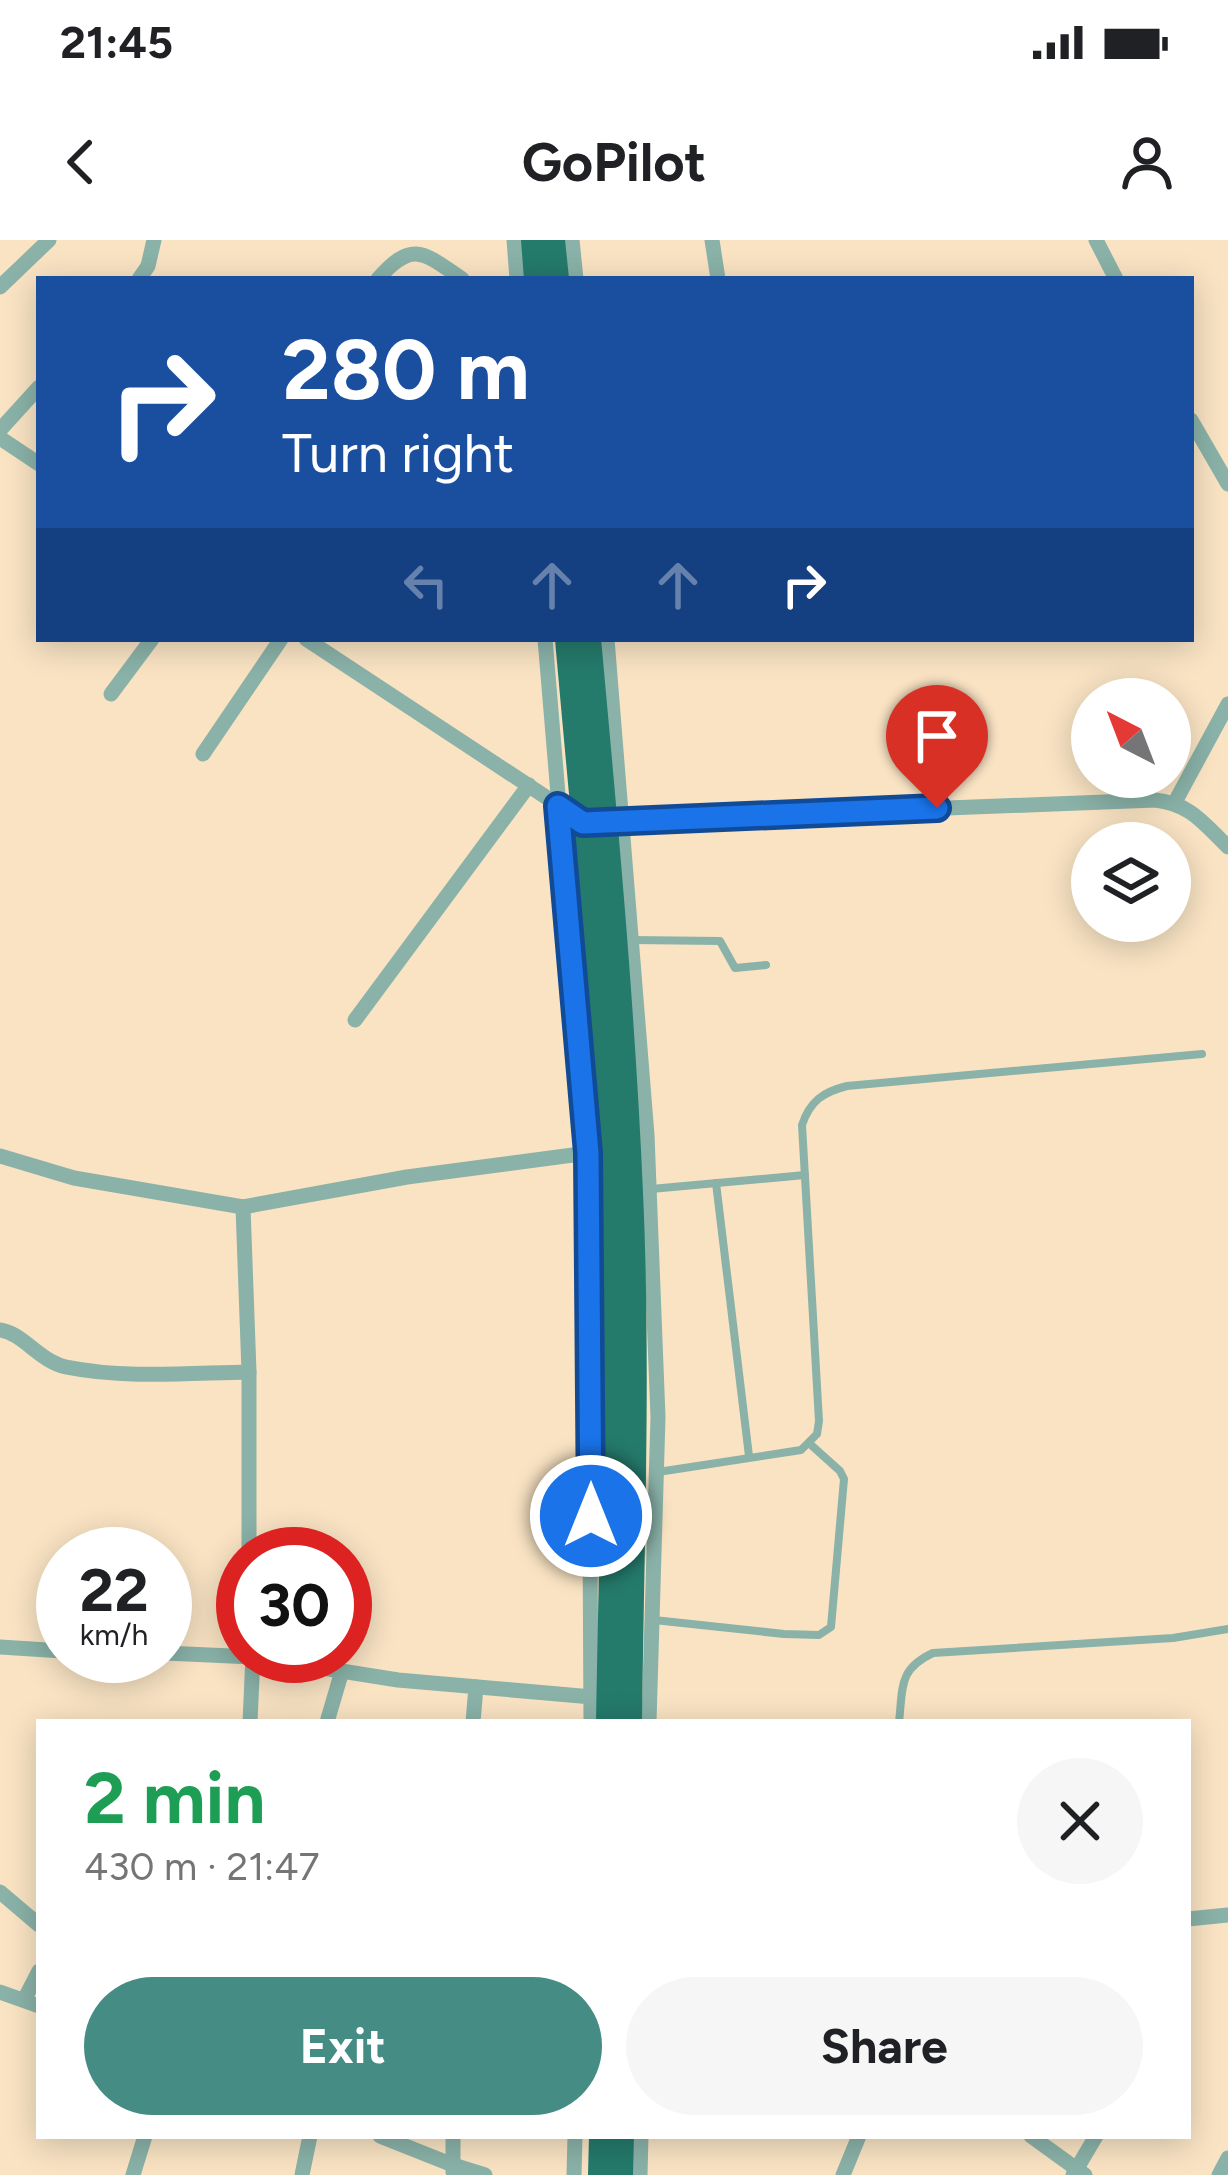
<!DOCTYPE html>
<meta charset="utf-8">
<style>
:root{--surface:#fff;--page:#f6f6f6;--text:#202124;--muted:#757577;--accent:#458c84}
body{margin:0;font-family:Figtree,sans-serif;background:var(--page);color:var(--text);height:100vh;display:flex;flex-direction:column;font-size:45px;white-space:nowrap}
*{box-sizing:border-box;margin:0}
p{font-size:39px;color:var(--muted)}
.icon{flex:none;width:66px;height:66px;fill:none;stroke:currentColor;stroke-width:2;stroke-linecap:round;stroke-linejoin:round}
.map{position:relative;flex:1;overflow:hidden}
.details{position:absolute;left:36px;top:1479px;width:1155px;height:420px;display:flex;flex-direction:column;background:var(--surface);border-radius:0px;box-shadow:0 6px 30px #0003}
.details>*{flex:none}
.banner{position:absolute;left:36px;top:36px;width:1158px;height:366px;border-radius:0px;box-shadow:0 6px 30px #0003;background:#1a4fa0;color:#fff;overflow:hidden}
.needle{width:78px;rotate:318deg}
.controls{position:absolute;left:1071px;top:438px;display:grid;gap:24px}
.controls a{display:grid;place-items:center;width:120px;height:120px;border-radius:50%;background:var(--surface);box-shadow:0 6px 30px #0003;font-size:60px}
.speed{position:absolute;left:36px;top:1287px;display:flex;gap:24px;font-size:60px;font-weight:700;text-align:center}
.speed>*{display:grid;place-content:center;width:156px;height:156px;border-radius:50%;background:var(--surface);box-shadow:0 6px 30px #0003;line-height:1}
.speed small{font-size:30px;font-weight:400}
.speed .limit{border:18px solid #d22;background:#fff;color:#111}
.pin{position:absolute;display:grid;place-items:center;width:102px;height:102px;color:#fff;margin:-123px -51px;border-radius:50% 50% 50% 0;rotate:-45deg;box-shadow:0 0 12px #0007}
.pin .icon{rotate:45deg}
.me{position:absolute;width:132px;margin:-66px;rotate:0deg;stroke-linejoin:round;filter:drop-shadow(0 0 9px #0008)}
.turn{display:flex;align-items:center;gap:42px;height:252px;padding:0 48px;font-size:54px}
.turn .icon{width:156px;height:156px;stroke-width:2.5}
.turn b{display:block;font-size:84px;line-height:102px}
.lanes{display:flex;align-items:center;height:114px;padding:0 48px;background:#0003;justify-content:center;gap:60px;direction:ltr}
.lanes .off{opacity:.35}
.round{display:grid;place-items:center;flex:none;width:126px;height:126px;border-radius:63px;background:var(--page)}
.headline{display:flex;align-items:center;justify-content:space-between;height:204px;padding:0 48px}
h1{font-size:72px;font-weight:700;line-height:90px;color:#1e9e55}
.button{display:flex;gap:24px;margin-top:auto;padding:24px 48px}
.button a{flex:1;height:138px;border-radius:72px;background:var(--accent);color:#fff;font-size:48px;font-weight:700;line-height:138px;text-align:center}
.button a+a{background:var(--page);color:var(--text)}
.status{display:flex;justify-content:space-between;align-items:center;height:84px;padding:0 60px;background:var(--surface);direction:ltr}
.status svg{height:33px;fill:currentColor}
header{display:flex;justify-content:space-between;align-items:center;height:156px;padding:0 48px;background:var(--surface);font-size:54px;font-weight:700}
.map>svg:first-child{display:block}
</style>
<div class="status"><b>21:45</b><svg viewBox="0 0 49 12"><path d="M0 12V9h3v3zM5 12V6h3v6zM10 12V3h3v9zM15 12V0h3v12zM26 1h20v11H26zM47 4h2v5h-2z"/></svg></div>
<header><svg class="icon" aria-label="back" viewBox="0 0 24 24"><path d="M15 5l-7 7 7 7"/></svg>GoPilot<svg class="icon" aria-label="person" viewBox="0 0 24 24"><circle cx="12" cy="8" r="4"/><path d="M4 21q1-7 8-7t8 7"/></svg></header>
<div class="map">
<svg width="1228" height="1935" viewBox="0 0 1228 1935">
<rect width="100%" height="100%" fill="#f9e3c3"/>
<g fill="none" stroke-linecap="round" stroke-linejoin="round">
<g stroke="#8ab2a8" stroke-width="8">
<polyline points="632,700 720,701 735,728 766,725"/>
<polyline points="716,943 749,1216"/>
<polyline points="651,949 805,935"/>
<path d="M 658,1232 L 801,1210 L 817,1194 L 819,1181 L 802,885 C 810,861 823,852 847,846 L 1202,814"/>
<polyline points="654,1380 784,1394 819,1395 831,1387 844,1239 840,1231 810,1204"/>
<path d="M 899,1482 C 903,1448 898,1429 933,1413 L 1173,1398 L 1228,1389"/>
</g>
<g stroke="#8ab2a8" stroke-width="15">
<polyline points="514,0 517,39"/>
<polyline points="572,0 576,39"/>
<polyline points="712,0 718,39"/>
<polyline points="1096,0 1116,39"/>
<polyline points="139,39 148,26 154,0"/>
<path d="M 378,39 C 412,0 423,12 462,39"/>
<polyline points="0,47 49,0"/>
<polyline points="1191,180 1228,244"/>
<polyline points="0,190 39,147"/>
<polyline points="0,198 39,224"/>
<polyline points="306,399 564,569"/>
<polyline points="545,399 588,913 591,1482"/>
<polyline points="607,399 647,895 658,1177 649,1482"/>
<polyline points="111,454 152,399"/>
<polyline points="203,514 281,399"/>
<polyline points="1175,562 1228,464"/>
<path d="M 614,581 L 1155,560 C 1191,564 1203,583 1228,607"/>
<polyline points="355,780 529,545"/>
<polyline points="0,916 74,938 243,967 407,937 588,913"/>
<polyline points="243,967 249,1132 249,1314"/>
<path d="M 0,1090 C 23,1093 39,1121 66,1127 C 125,1139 189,1133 249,1132"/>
<polyline points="0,1407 63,1411"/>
<polyline points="165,1413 253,1417 398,1440 592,1457"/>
<polyline points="250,1482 253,1416"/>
<polyline points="327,1482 342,1431"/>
<polyline points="473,1482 476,1447"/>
<polyline points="0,1652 39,1685"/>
<polyline points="1188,1679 1228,1675"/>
<polyline points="0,1752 39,1766"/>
<polyline points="24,1760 39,1731"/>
<polyline points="380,1896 453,1925 485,1935"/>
<polyline points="1031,1896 1085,1935"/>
<polyline points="453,1932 453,1896"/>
<polyline points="133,1935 145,1896"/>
<polyline points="302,1935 310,1896"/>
<polyline points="574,1935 575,1896"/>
<polyline points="640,1935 641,1896"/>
<polyline points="843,1935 859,1896"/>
<polyline points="1073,1935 1096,1896"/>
<polyline points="1219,1935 1228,1918"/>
</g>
<g stroke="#247a6b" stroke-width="24">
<polyline points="533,0 536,39"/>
<polyline points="553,0 557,39"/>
<path d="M 567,399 C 583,583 603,768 610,953 C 617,1130 611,1306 608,1482"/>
<path d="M 589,399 C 606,584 623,768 631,953 C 639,1129 632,1306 630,1482"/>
<polyline points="600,1935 601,1896"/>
<polyline points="621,1935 622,1896"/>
</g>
</g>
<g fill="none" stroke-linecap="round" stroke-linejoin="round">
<defs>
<polyline id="route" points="591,1276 588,913 558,566 583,583 937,568"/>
</defs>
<use href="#route" stroke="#114b97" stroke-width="30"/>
<use href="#route" stroke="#1a73e8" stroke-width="21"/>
</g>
</svg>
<div class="controls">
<a><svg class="needle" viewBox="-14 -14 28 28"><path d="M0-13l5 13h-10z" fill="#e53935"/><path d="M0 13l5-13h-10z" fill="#757577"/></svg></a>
<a><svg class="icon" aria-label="layers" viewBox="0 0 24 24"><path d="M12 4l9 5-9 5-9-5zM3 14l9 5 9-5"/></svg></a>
</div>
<div class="speed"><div>22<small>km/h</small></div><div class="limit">30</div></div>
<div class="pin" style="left:937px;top:568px;background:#d93025"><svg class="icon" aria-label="arrive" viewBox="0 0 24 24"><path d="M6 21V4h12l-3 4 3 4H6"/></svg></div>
<svg class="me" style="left:591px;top:1276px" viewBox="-20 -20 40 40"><circle r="17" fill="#1a73e8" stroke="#fff" stroke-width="3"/><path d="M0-11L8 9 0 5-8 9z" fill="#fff"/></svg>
<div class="banner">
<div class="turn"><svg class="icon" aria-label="right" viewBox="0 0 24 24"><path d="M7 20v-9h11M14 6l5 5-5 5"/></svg><div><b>280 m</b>Turn right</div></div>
<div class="lanes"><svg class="icon off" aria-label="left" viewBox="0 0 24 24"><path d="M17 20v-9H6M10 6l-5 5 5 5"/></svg><svg class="icon off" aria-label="ahead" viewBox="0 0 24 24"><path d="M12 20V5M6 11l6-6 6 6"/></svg><svg class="icon off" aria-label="ahead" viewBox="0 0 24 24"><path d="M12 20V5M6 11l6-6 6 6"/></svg><svg class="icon" aria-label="right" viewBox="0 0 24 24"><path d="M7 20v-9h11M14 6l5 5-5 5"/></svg></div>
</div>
<section class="details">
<div class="headline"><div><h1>2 min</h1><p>430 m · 21:47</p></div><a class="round"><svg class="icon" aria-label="close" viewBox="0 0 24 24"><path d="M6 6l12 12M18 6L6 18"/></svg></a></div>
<div class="button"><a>Exit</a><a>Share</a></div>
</section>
</div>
